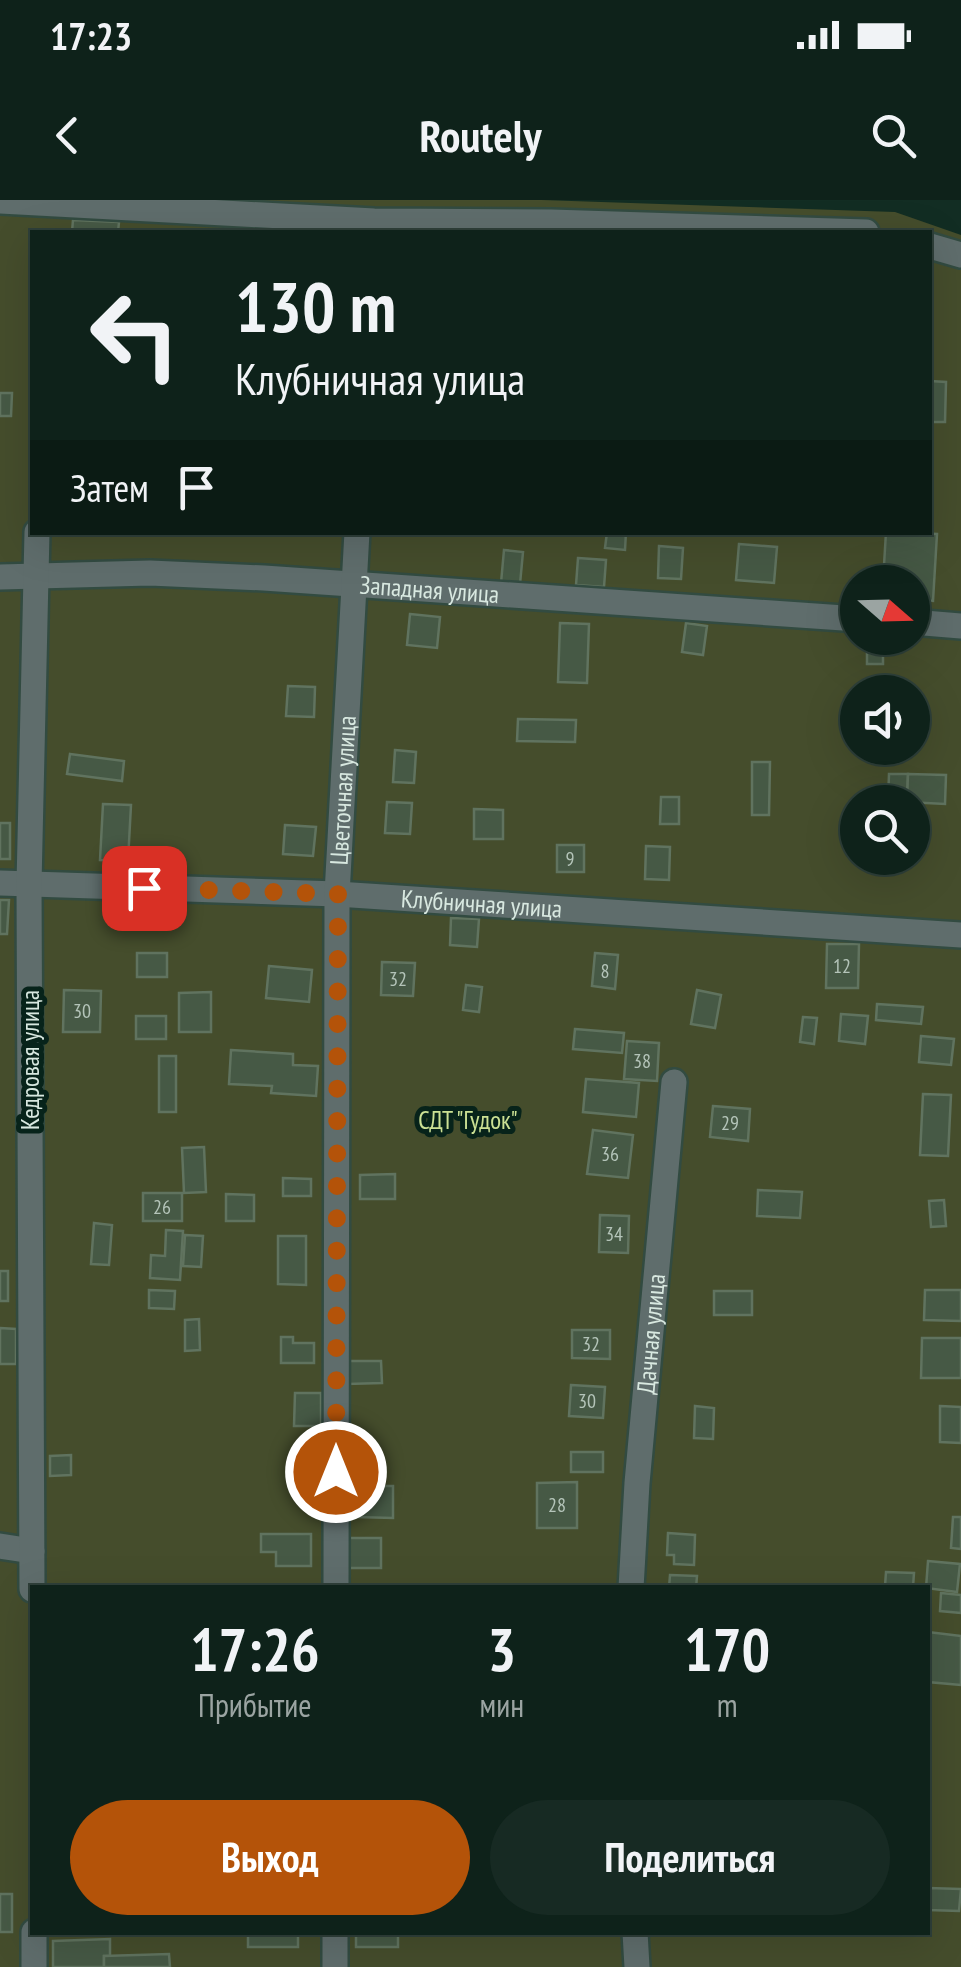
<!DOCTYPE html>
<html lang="ru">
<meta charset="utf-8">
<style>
:root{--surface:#0e221a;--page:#172a23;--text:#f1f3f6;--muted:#9ba4a2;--line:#2e3f39;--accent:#b45309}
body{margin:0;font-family:"PT Sans Narrow",sans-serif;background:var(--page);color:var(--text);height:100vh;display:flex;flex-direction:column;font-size:38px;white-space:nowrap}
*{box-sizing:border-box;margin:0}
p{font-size:32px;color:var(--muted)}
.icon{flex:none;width:55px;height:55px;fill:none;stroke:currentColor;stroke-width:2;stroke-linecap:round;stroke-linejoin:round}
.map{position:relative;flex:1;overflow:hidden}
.details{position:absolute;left:30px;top:1385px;width:900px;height:350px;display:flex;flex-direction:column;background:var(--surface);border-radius:0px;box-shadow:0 10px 40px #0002,0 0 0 2px var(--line)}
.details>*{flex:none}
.banner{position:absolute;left:30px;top:30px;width:902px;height:305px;border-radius:0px;box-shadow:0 10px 40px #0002,0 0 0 2px var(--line);background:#0e221a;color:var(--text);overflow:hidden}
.needle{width:65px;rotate:110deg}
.buttons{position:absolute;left:840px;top:365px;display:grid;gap:20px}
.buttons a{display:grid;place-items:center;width:90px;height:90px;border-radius:50%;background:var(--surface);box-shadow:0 10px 40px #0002,0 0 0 2px var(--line);font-size:50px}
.pin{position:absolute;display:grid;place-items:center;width:85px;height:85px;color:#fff;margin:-42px;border-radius:20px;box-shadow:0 5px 15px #0006}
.me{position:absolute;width:110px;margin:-55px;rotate:0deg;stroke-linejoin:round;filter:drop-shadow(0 0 8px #0008)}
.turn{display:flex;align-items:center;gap:35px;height:210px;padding:0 40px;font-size:45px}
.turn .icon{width:130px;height:130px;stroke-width:2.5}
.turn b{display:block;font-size:70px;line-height:85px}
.then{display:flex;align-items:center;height:95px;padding:0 40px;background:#0003;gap:20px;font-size:38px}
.eta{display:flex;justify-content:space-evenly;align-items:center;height:170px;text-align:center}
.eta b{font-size:60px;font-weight:700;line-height:70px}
.action{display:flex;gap:20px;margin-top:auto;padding:20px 40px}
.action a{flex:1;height:115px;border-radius:60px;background:var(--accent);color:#fff;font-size:40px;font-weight:700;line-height:115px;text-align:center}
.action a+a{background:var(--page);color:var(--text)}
.status{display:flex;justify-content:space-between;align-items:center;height:70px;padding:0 50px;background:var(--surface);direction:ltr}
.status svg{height:28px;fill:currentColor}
header{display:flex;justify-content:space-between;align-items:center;height:130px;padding:0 40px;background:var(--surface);font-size:45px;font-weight:700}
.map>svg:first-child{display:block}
</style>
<div class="status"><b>17:23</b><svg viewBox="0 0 49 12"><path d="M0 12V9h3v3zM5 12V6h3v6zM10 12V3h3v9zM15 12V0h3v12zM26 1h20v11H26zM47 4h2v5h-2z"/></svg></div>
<header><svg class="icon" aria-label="back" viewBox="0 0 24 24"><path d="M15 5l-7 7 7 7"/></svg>Routely<svg class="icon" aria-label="search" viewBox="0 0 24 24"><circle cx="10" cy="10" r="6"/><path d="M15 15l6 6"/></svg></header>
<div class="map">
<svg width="961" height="1767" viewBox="0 0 961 1767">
<rect width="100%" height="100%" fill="#122d23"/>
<path fill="#454d2c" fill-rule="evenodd" d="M 0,0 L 542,0 L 895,12 L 961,35 L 961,1767 L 0,1767 ZM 32,32 L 930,32 L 930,332 L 32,332 ZM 858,382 L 912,382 L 912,438 L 858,438 ZM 858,492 L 912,492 L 912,548 L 858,548 ZM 858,602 L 912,602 L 912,658 L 858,658 ZM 32,1388 L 928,1388 L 928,1732 L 32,1732 Z"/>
<g fill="#465945" stroke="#60735f" stroke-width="2.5">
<polygon points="73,20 119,22 118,32 72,32"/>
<polygon points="930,181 946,182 945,222 930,222"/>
<polygon points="0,193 12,193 11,216 0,216"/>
<polygon points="607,332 626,332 625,350 605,348"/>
<polygon points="886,332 937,334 933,401 912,399 912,382 883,382"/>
<polygon points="739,344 777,347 774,383 736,380"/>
<polygon points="659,346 683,348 681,379 658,378"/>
<polygon points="504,350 523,352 520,384 501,383"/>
<polygon points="578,358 606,360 604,387 576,385"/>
<polygon points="410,414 440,417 437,448 407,445"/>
<polygon points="560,423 589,424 587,483 558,482"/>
<polygon points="686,423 707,426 703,455 682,452"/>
<rect x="867" y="438" width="16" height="26"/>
<polygon points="288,486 315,487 314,517 286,516"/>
<polygon points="518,519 576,520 575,542 517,541"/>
<polygon points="395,550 416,552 414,583 393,582"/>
<polygon points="70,554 124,561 122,581 67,574"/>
<polygon points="752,562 770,562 769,615 752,615"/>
<polygon points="889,574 908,574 907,602 888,602"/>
<polygon points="908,574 946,575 945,604 907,602"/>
<polygon points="661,597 679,597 679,624 660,624"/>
<polygon points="387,602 412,603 410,634 385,633"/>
<polygon points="103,604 131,605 128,661 100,660"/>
<polygon points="474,609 503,610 503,639 474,639"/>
<rect x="0" y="623" width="10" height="36"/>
<polygon points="285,625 316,627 313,656 283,654"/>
<rect x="557" y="645" width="27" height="27"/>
<polygon points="646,646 670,647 669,680 645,679"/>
<polygon points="0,700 9,700 7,734 0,734"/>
<polygon points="451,718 479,719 477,747 450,745"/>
<polygon points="827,744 859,744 858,788 826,788"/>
<rect x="137" y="753" width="30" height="24"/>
<polygon points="595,753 618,755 615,789 592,786"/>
<polygon points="382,762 415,763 413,796 381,795"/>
<polygon points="269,766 312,770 309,802 266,798"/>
<polygon points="466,785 482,787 479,812 463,810"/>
<polygon points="64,790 101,791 100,832 63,832"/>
<polygon points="697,790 721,795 715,828 691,824"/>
<polygon points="211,792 211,832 179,832 179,793"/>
<polygon points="877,804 923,807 921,824 876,820"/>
<polygon points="841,814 868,816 865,844 839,841"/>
<rect x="136" y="816" width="30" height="23"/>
<polygon points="803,817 817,818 814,844 800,842"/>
<polygon points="575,829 624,833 622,853 573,849"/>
<polygon points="921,836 954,839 951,865 919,862"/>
<polygon points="627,841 659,843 657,881 624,879"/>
<polygon points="231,850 293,854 293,865 318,866 316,896 271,893 272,886 229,884"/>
<rect x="159" y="856" width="17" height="56"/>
<polygon points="586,879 639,883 636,917 583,912"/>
<polygon points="923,894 951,895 948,956 920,955"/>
<polygon points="713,906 750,909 748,941 710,937"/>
<polygon points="593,930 633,935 628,978 587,974"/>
<polygon points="204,947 206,992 184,993 182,948"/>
<polygon points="395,974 395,999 360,999 360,975"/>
<polygon points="283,978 311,979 311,996 283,996"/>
<polygon points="758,990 802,992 800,1018 757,1016"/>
<rect x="143" y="993" width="39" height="28"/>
<polygon points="226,994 254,995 254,1021 226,1021"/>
<polygon points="944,1000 946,1026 931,1027 929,1001"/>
<polygon points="600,1015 629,1016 628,1053 599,1052"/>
<polygon points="94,1023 112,1025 109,1065 91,1064"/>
<polygon points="166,1030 183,1031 180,1080 150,1078 151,1055 165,1056"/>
<polygon points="185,1035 203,1036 201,1067 183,1066"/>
<polygon points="278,1036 306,1036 306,1085 278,1084"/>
<rect x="0" y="1071" width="8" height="30"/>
<polygon points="149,1090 175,1091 174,1109 149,1108"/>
<polygon points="925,1090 961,1090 961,1121 924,1120"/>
<rect x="714" y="1091" width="38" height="24"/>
<polygon points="199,1119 200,1150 185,1151 185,1120"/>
<polygon points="0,1128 16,1129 16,1164 0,1164"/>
<polygon points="572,1130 610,1130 610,1159 572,1158"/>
<polygon points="281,1137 293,1137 293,1143 314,1143 314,1163 281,1163"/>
<polygon points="922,1138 961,1138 961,1178 921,1178"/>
<polygon points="346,1161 381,1161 382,1183 347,1184"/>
<polygon points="571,1185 605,1187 603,1218 569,1216"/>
<polygon points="295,1193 321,1193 321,1226 294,1226"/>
<polygon points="695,1206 714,1208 713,1239 694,1238"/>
<polygon points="940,1206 961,1207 961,1243 940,1242"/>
<rect x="571" y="1252" width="32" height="20"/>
<polygon points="71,1255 71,1275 50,1276 50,1256"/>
<polygon points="577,1282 577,1328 537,1328 537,1283"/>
<polygon points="356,1286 393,1286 393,1318 356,1317"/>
<polygon points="953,1317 961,1317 961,1349 951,1348"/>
<polygon points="668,1333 695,1335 694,1365 674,1364 674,1355 667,1355"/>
<polygon points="261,1334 311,1334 311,1366 276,1366 276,1352 261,1352"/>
<rect x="347" y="1338" width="34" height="30"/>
<polygon points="928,1361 960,1364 957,1392 926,1388"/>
<polygon points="886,1372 914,1373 913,1387 885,1386"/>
<polygon points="670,1375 697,1376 696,1388 669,1388"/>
<polygon points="941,1393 961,1395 961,1413 940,1411"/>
<polygon points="928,1432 961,1436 961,1485 928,1482"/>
<polygon points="928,1688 961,1689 959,1711 928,1710"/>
<rect x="0" y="1694" width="12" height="38"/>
<rect x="248" y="1732" width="50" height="15"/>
<rect x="356" y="1732" width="42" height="15"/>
<polygon points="110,1739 110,1756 104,1756 104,1767 53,1767 53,1741"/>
<polygon points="169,1754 170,1767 104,1767 104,1756"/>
</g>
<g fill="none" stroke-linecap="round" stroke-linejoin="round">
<defs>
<g id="street">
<polyline points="0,1 374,21 551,22 866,32"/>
<polyline points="930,46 961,55"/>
<path id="s1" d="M 0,377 L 150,373 L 264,378 L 858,419"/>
<polyline points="912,422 961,426"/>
<path id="s2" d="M 0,683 L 337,694 L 961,735"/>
<polyline points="0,1346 32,1351"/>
<path id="s3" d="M 336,1388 L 337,694 L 357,332"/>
<path id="s4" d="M 631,1388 L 637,1283 L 674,882"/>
<polyline points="32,1389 29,684 37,332"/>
<polyline points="635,1732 637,1767"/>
<polyline points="34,1767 34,1732"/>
<polyline points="335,1767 335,1732"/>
</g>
</defs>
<use href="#street" stroke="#324b41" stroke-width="30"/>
<use href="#street" stroke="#5f6d6c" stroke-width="25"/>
</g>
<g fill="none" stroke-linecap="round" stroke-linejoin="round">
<polyline stroke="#b45309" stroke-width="18" stroke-dasharray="0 32.4" points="144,688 338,694 336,1272"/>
</g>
<g text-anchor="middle" stroke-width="10" stroke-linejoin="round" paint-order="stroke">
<g font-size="20" fill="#b4c4b9">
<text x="570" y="666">9</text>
<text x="842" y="773">12</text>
<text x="605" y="778">8</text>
<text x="398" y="786">32</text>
<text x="82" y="818">30</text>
<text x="642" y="868">38</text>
<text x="730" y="930">29</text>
<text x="610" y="961">36</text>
<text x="162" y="1014">26</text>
<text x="614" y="1041">34</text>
<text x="591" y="1151">32</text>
<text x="587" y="1208">30</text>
<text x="557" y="1312">28</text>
</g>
<g font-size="25" fill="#d8e8e0" stroke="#07231a">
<text dy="9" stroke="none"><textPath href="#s1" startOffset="430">Западная улица</textPath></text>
<text dy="9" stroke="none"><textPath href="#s3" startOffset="798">Цветочная улица</textPath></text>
<text dy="9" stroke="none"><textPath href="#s2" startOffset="482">Клубничная улица</textPath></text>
<text transform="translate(30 860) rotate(-90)" y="9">Кедровая улица</text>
<text dy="9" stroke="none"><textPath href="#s4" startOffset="255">Дачная улица</textPath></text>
</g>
<g font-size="25" fill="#cce194" stroke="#07231a">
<text x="468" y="929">СДТ "Гудок"</text>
</g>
</g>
</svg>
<div class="buttons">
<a><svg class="needle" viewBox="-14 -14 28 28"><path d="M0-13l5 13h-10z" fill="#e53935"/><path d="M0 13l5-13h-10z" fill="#9ba4a2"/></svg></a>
<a><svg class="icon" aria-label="sound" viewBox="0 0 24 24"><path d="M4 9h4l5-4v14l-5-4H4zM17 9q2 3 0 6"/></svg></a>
<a><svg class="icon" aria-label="search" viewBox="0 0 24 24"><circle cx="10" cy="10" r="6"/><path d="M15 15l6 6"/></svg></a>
</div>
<div class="pin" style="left:144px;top:688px;background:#d93025"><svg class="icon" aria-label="arrive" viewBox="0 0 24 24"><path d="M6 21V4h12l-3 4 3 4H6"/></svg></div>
<svg class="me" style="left:336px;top:1272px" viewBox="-20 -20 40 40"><circle r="17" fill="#b45309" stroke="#fff" stroke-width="3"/><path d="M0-11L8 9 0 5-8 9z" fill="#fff"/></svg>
<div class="banner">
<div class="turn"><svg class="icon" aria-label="left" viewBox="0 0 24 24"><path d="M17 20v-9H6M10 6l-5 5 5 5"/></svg><div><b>130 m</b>Клубничная улица</div></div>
<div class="then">Затем<svg class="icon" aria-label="arrive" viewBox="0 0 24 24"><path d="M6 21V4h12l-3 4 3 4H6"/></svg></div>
</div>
<section class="details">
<div class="eta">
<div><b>17:26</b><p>Прибытие</p></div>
<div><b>3</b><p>мин</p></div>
<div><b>170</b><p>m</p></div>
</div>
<div class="action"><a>Выход</a><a>Поделиться</a></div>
</section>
</div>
